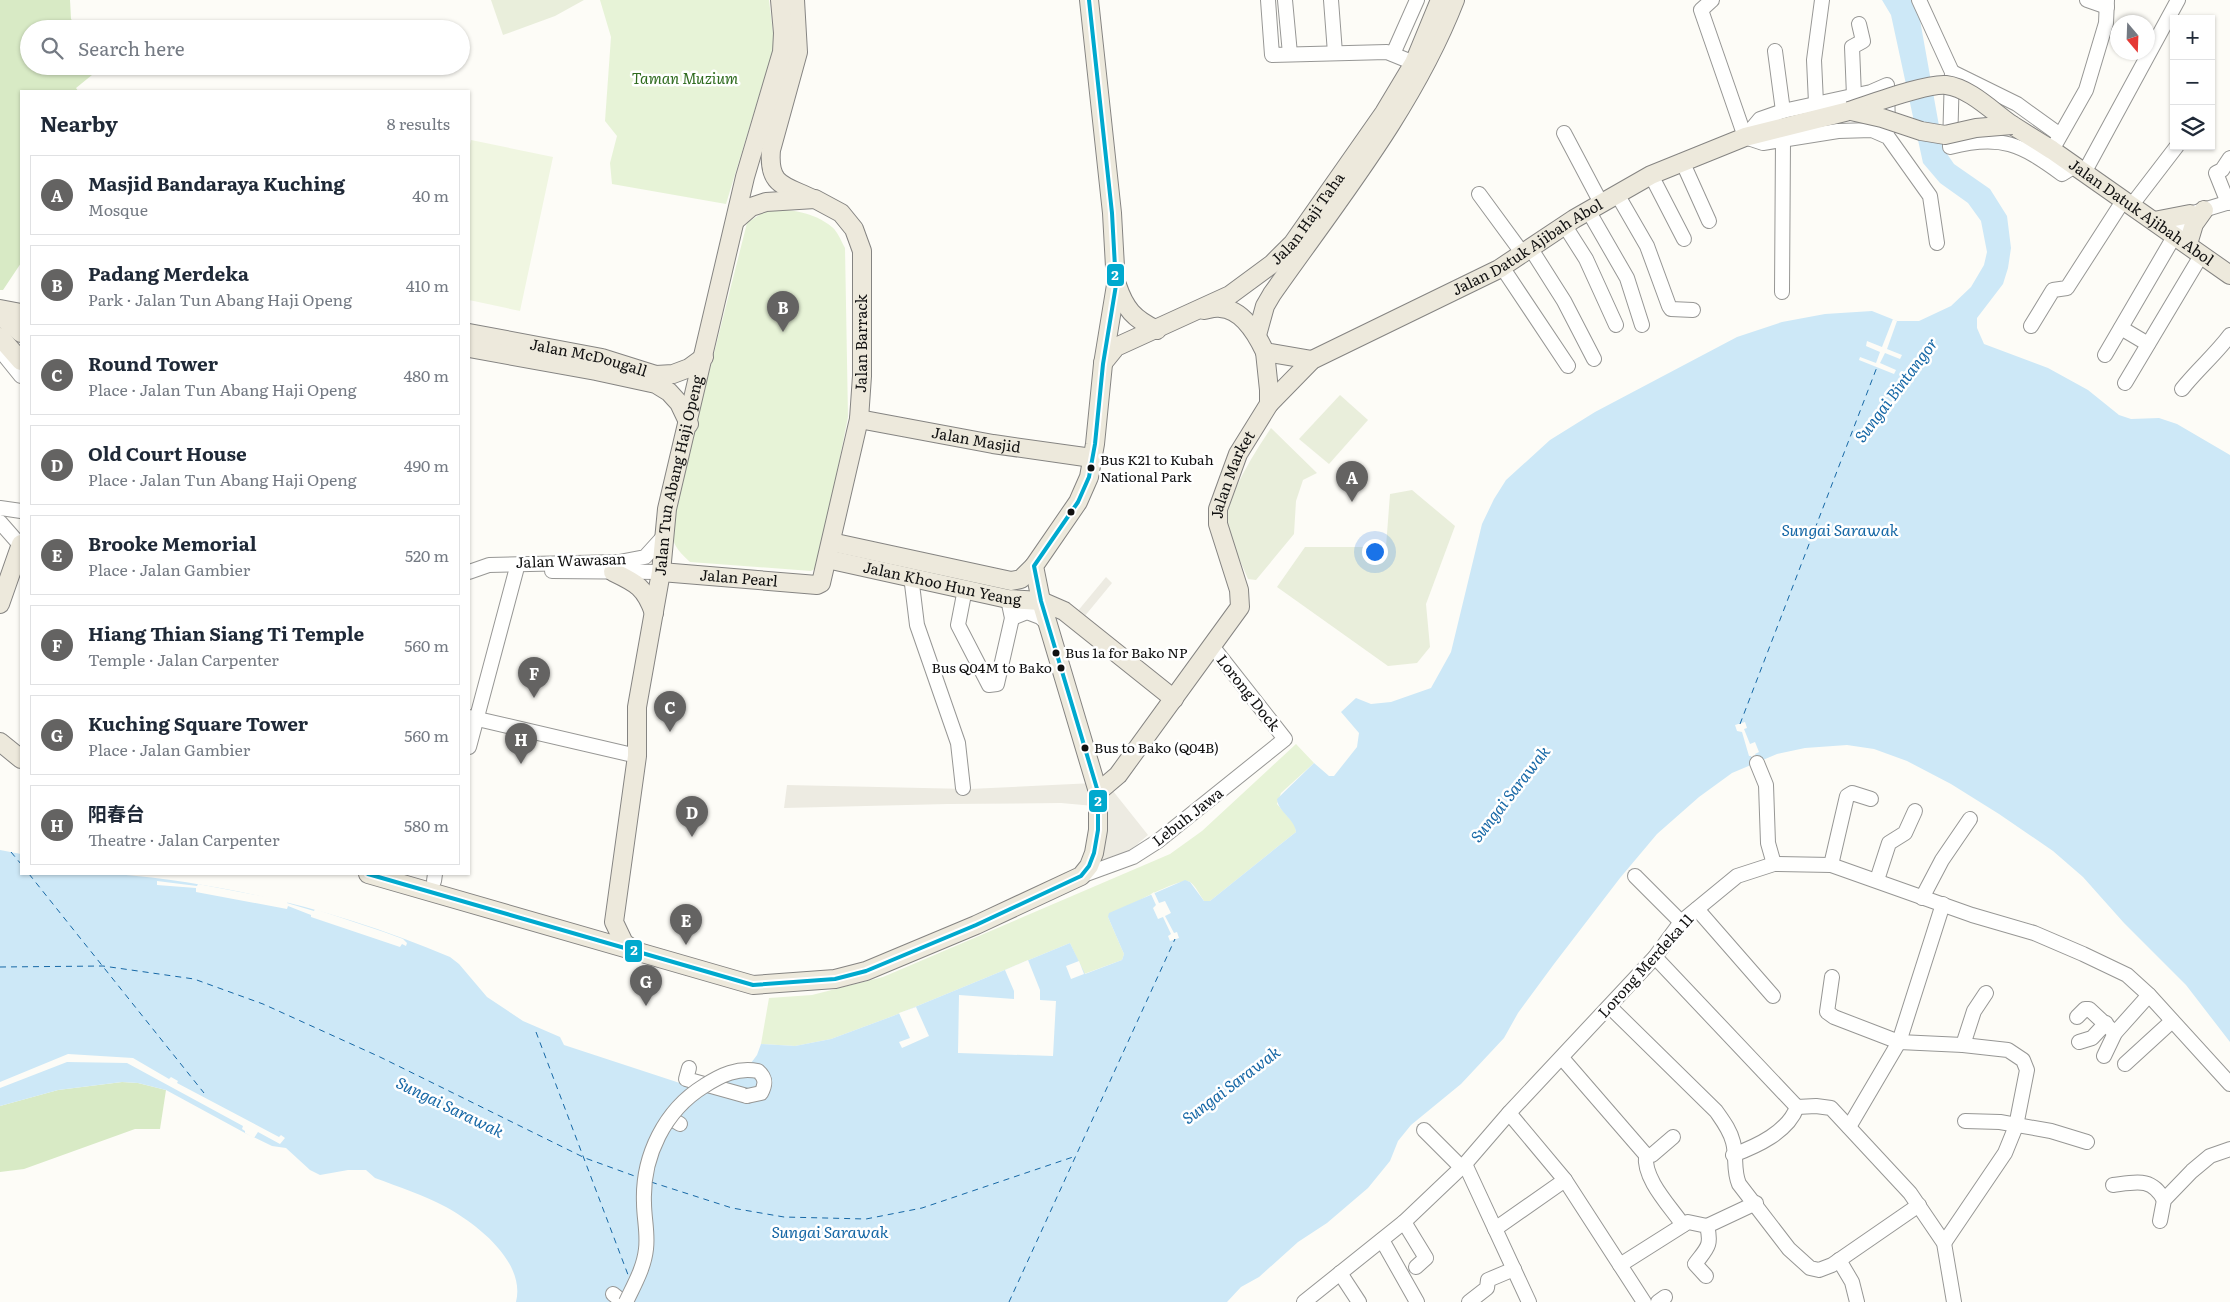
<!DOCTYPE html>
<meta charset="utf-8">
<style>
:root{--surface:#fff;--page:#f2f2f3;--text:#1f2937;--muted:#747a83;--line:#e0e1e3;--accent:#646362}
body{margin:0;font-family:Literata,"Noto Sans SC",serif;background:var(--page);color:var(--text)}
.controls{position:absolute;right:15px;top:15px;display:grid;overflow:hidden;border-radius:0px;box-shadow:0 1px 4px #0004}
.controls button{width:45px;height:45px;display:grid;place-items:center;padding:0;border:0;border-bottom:1px solid var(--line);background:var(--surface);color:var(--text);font:25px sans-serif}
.compass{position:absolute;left:2110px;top:15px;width:45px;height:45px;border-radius:50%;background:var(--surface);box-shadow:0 1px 4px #0004;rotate:161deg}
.you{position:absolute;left:1374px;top:551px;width:18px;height:18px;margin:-12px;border:4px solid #fff;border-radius:50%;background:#1a73e8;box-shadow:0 0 0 8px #1a73e833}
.badge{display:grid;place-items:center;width:32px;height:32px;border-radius:50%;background:var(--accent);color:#fff;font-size:16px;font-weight:700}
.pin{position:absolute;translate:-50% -41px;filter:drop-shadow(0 1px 2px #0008)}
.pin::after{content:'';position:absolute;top:26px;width:18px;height:15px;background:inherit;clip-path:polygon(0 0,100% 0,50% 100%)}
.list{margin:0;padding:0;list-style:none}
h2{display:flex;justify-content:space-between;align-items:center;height:65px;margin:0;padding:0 20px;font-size:21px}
h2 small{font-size:16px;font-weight:400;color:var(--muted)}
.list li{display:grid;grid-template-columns:32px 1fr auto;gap:15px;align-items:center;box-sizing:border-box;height:80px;margin:0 10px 10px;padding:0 10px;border:1px solid var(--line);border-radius:0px}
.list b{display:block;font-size:19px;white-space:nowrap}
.list p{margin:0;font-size:16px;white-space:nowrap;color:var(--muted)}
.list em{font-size:16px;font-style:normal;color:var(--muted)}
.icon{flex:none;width:28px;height:28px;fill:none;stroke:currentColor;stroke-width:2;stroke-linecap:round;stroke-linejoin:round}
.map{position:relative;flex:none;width:2230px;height:1302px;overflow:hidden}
.search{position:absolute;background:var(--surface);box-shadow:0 1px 4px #0004;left:20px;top:20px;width:450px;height:55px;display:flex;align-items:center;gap:12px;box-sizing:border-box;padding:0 18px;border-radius:28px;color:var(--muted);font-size:19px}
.panel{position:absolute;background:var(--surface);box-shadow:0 1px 4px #0004;left:20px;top:90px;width:450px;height:785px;border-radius:0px}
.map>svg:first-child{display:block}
</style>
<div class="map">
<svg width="2230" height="1302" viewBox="0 0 2230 1302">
<rect width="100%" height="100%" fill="#fdfcf7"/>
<!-- green -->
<g fill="#e7f3d7">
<path d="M600 0H769L774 41 772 53 726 204 612 184 610 163 617 136 605 121 611 37Z"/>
<path d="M768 209C790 209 814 212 832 227 838 232 841 241 845 248L848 417 818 567 811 571 690 562C672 546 670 539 673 515L747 223Z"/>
<path d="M1296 744 1314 763 1281 793 1277 804 1295 825 1296 832 1210 901H1204C1200 895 1195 885 1190 882 1180 876 1120 911 1108 917L1124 954 1122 960 1084 974 1070 943 893 1016 831 1039 795 1046 761 1044 769 998 812 995 883 977 1170 854 1202 831Z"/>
</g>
<!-- forest -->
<g fill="#d8eac5">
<path d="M0 0H70L71 19 79 29H29V66H103L76 88 78 91H21V263L3 290H0Z"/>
<path d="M122 1082 138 1083 166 1090 160 1129H135L24 1169 0 1172V1106L58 1090Z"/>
</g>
<!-- cemetery -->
<g fill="#e9eedb">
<path d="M491 0H584L555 16 503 35Z"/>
<path d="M1340 395 1368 420 1329 464 1299 439Z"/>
<path d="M1271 428 1317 473 1303 480 1296 501 1294 534 1256 580 1248 579C1242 564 1230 541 1227 525 1224 499 1257 449 1271 428Z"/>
<path d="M1412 490 1455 526 1426 604 1430 647 1417 663 1388 666 1277 587 1305 547H1386L1390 494Z"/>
</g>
<!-- pitch -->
<path fill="#f0f6e1" d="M471 140 553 157 520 311 469 300V150Z"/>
<!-- plaza -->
<g fill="#edebe2">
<path d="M1106 577 1112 583 1084 617 1072 618Z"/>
<path d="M1094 783V806L1061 803 948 804 784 808 787 785 969 789Z"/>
<path d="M1113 791 1148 835 1127 853 1098 864 1107 825 1108 797Z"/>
</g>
<!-- water -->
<path fill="#cde8f7" d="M1882 0H1913L1920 20 1943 148 1954 164 1990 189 2007 216 2011 248 2008 268 2003 284 1977 318V328L1984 344 2048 368 2088 390 2119 415 2131 419 2159 418 2177 424 2230 455V1042L2186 985 2124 923 2083 877 2053 851 1999 814 1951 784 1907 761 1874 749 1847 745 1805 748 1777 754 1732 773 1699 797 1657 834 1620 878 1554 964 1518 1013 1504 1038 1461 1084 1411 1125 1398 1141 1390 1161 1368 1188 1327 1223 1298 1242 1259 1277 1241 1287 1227 1302H516C526 1262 477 1224 446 1207 424 1195 399 1187 375 1178L366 1170H348L320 1175 310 1170 286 1148 272 1146 245 1133 166 1090 138 1083 122 1082 58 1090 0 1106V850L21 854V874C53 874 85 871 116 874 232 884 344 912 450 957L459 964 487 997 523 1021 560 1037 564 1045 695 1088 748 1067 757 1055 761 1044 795 1046 831 1039 893 1016 1070 943 1085 974 1122 960 1124 954 1108 917 1109 913 1185 880 1190 882 1204 901H1210L1296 832C1295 819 1278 812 1277 799L1314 763 1329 776H1334L1357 747 1359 733 1341 712 1356 698 1371 704 1391 702 1431 688 1451 652 1482 524 1494 499 1506 480 1550 440 1595 412 1737 337 1782 322 1825 314 1872 311 1897 321H1919L1951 306 1971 287 1984 265 1987 252 1981 221 1968 203 1940 183 1923 163 1891 15Z"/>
<!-- pier -->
<g fill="#fdfcf7">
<path d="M1893 319 1897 321 1887 349 1902 355 1900 359 1885 353 1880 363 1896 370 1894 374 1859 360 1860 357 1876 363 1880 352 1866 346 1867 341 1882 347Z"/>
<path d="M1745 722 1747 728 1744 729 1750 744 1755 742 1759 752 1755 754 1758 762 1754 763 1751 756H1749L1742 732 1737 731 1735 725Z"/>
<path d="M157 881 197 886 198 884 288 901 287 903 314 911 315 909 384 932 403 939 407 943 406 946 402 944 400 947 311 917V915L288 906 287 909 196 892V888L157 885Z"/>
<path d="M1154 892 1159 903 1165 901 1171 913 1165 916 1174 933 1177 932 1179 938 1170 941 1168 936 1171 934 1163 917 1158 919 1153 908 1156 905 1151 894Z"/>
<path d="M1028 960 1040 990V1000L1056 1001 1053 1056 958 1053 959 995 1014 999V991L1005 970Z"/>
<path d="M1079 961 1084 974 1071 979 1066 966Z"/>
<path d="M916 1007 929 1036 902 1048 899 1042 910 1038 899 1013Z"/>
<path d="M68 1054 133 1058 169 1079 171 1077 178 1081 177 1083 279 1137 281 1135 285 1138 280 1144 258 1132 254 1138 245 1133V1131L242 1129 243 1126 127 1063 67 1062 0 1088V1082Z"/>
</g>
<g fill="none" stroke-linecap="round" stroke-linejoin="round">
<!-- ferry -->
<g stroke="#1768a6" stroke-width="1" stroke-dasharray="6 5" stroke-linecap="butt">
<path d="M1740 724 1877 367"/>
<path d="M11 852 21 864"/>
<path d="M29 874 204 1093"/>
<path d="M0 967 103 966 194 979 263 1004 380 1057 585 1158 640 1178"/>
<path d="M536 1032 630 1280"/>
<path d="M651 1182 732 1208 784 1217 866 1219 922 1208 1076 1156"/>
<path d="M1009 1302 1175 939"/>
</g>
<defs>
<g id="minor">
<path d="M1268 0 1272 55 1387 52 1414 63"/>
<path d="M1285 0 1290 54"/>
<path d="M1331 0 1335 53"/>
<path d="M1712 0 1701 10 1745 137"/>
<path d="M1919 0 1952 72 1950 147C2001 134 2021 144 2062 174L2075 166"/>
<path d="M2087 0 2107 7"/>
<path d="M1775 51 1783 111"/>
<path d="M1393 54 1417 0"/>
<path d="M1952 72 2017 104 2060 135"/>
<path d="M1854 96 1852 47 1863 41 1859 24"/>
<path d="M1816 103 1814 60 1822 0"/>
<path d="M1564 133 1601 203"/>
<path d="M1745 137 1763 143 1838 131 1872 130 1888 137 1930 196 1937 243"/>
<path d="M1745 137 1760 119 1783 111 1871 92 1887 85 1888 129"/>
<path d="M2052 150 2086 90 2106 23 2107 0"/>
<path d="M1682 161 1709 221"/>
<path d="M2084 173 2178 0"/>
<path d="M1651 175 1684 239"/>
<path d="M1479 194 1523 254"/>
<path d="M1617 194 1647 246 1669 306 1671 309 1693 310"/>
<path d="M2228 203 2216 173 2222 170 2230 158"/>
<path d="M2131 206 2177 146"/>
<path d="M1589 212 1627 278 1642 325"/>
<path d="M1565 226 1586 259 1616 325"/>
<path d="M1531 249 1564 301 1594 359"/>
<path d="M1502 267 1568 366"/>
<path d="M1782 292 1783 140"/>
<path d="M2031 326 2053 290 2067 288 2123 201"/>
<path d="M2121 328 2148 344"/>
<path d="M0 350 21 376"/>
<path d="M2105 355 2175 235 2190 214 2230 202"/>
<path d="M2125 383 2202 254"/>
<path d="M2182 389C2197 370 2216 354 2230 335"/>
<path d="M0 508 21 511"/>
<path d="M0 522 21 546"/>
<path d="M552 571 661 572"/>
<path d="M469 572 489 565 619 562 645 557 664 536"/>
<path d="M911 576 917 625 958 743 963 788"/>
<path d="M965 589 958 625 989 685 997 684 1012 618 1008 599"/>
<path d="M1012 618 1027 612 1040 617 1048 624"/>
<path d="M469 717 637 756"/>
<path d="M469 747 516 571"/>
<path d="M1757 763 1766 785 1768 843 1774 864"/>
<path d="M1831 865 1847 796 1852 793 1871 799"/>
<path d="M1081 876 1133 857 1158 841 1285 739 1212 646"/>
<path d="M1635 876 1681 922"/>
<path d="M1877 880 1889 843 1905 833 1915 811"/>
<path d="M434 881 435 874"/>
<path d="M1922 898 1942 860 1970 819"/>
<path d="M1697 909 1773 996"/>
<path d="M1655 957 1797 1107 1816 1106 1831 1108 1910 1193 1944 1243 1954 1302"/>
<path d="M1832 977 1827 1012 1834 1017 1899 1042 1963 1045 2008 1050 2023 1060 2027 1070 2016 1126 2005 1153 1944 1243"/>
<path d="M1610 1007 1716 1111C1723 1121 1730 1130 1733 1142 1737 1157 1733 1170 1739 1184L1789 1249 1810 1268 1819 1270 1832 1265 1919 1205"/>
<path d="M2077 1017 2085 1009H2089L2115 1033"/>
<path d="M2079 1042 2092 1038 2106 1023"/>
<path d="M1963 1045 1974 1011 1986 993"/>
<path d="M2104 1056 2115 1033 2149 995"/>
<path d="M1562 1058 1646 1155H1652L1673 1137"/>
<path d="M2125 1064 2172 1021"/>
<path d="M689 1068 686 1079 747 1096"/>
<path d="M1509 1113 1565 1180 1644 1302"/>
<path d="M670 1118 680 1124"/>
<path d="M1965 1121 2000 1122 2051 1131 2087 1142"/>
<path d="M1849 1127 1899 1042 1943 904"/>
<path d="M1424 1130 1461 1167"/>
<path d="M1646 1155C1643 1179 1670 1206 1683 1225"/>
<path d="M1733 1155C1757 1146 1788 1132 1797 1107"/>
<path d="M1465 1164 1529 1302"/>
<path d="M2113 1185C2136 1182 2152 1177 2164 1200"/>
<path d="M2160 1221 2164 1200 2192 1171 2210 1156 2230 1149"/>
<path d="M1404 1222 1426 1258 1416 1267"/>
<path d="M1707 1226 1756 1203"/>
<path d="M1495 1229 1565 1180"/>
<path d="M1382 1240 1417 1302"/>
<path d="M1839 1260 1852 1282 1857 1302"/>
<path d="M1620 1265 1688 1222 1707 1226C1712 1246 1707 1248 1695 1264L1706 1276"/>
<path d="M1340 1273 1359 1302"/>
<path d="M613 1294 623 1302"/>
<path d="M1304 1302 1404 1222 1465 1164 1509 1113 1655 957 1681 922 1737 876 1774 864 1831 865 1972 915 2034 933 2083 954 2127 975 2149 995 2230 1084"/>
<path d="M1469 1302 1487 1288 1488 1280 1514 1269"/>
<path d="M1658 1302 1665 1297"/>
</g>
<g id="major">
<path d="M795 0 798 52 771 150C768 185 783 185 811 198"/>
<path id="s1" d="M2012 125 2052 150 2230 275"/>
<path d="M2154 221 2190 214"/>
<path d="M2188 244 2194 224 2204 210"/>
<path d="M1117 285C1125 309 1134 319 1157 330"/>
<path d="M0 309 21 313"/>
<path d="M1204 310C1209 309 1215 307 1220 308 1243 309 1257 335 1265 352L1312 360"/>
<path d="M0 316 21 333"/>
<path id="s2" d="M469 333 602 358 656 375 673 374 689 368 704 357"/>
<path d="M1257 335 1265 306 1272 294C1338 200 1413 108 1455 0"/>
<path d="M0 337 21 361"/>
<path d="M469 348 596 371 656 384 669 392 679 403 689 424"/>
<path id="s3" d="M1103 363 1116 347 1230 295 1272 264 1293 243 1384 113 1414 63 1440 0"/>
<path id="s4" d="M1269 404 1312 360 1499 269 1574 219 1651 175 1745 137 1849 111"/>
<path id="s5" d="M859 419 993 444 1092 458"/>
<path d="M831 542 1011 581 1021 579 1034 566"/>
<path id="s6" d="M827 559 1008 599 1041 601 1064 611 1174 699"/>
<path d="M613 572C636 583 645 587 654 613"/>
<path id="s7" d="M661 572 817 585 821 583 859 419 862 376V251L854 229 841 213 815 199 766 202 751 207 736 220"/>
<path d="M0 604 21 544"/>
<path d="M0 742 21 759"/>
<path id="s8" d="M1098 792 1118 775 1240 607 1239 590 1218 524V509L1238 454 1269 404V390L1265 352"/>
<path d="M368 874 753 985 835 979 866 971 976 925 1081 876 1089 866 1094 853 1098 830V792L1041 601 1034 566 1078 502 1089 477 1095 444 1103 364 1116 285 1112 213 1089 0"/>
<path id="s9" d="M633 949 624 943 614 922 637 756V707L661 572 667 509 745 177 782 52 783 33 780 0"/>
</g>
</defs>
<!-- minor casing -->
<use href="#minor" stroke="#979795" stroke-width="16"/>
<!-- major casing -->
<use href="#major" stroke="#858482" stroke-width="20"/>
<!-- minor -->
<use href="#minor" stroke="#fffffe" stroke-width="14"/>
<!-- major -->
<use href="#major" stroke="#ede9dc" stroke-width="18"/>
<defs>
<path id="minor-bridge" d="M626 1302C634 1285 644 1268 646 1249 648 1233 644 1218 644 1203 642 1156 665 1110 704 1086 721 1075 738 1067 758 1071 766 1078 766 1084 761 1093L747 1096"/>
<g id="major-bridge">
<path d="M1849 111C1871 104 1927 83 1946 85 1970 88 1993 112 2012 125"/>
<path d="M1851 111 1882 118 1921 131 1945 135 1976 128 2012 125"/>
</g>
</defs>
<!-- minor-bridge casing -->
<use href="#minor-bridge" stroke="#979795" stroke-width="16" stroke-linecap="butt"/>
<!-- major-bridge casing -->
<use href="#major-bridge" stroke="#858482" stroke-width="20" stroke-linecap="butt"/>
<!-- minor-bridge -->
<use href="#minor-bridge" stroke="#fffffe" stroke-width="14"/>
<!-- major-bridge -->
<use href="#major-bridge" stroke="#ede9dc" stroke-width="18"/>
<defs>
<path id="bus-1" d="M368 874 753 985 835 979 866 971 976 925 1081 876 1089 866 1094 853 1098 830V792L1041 601 1034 566 1078 502 1089 477 1095 444 1103 364 1116 285 1112 213 1089 0"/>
</defs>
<!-- bus-1 casing -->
<use href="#bus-1" stroke="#fff" stroke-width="8"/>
<!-- bus-1 -->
<use href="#bus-1" stroke="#00a9ce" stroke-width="4"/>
</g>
<!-- markers -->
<g fill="#111" stroke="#fff" stroke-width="2">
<circle cx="1091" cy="468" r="4.5"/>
<circle cx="1071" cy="512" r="4.5"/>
<circle cx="1056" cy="653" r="4.5"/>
<circle cx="1061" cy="668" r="4.5"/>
<circle cx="1085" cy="748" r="4.5"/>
</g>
<g text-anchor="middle" stroke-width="5" stroke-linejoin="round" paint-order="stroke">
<!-- bus labels -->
<g font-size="14" fill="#111" stroke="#fff" text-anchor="start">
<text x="1100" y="465">Bus K21 to Kubah<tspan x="1100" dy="17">National Park</tspan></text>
<text x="1065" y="658">Bus 1a for Bako NP</text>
<text x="1052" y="673" text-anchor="end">Bus Q04M to Bako</text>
<text x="1094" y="753">Bus to Bako (Q04B)</text>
</g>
<!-- park labels -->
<g font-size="15" font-style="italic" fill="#2f6b1f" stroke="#fff">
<text x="685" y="84">Taman Muzium</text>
</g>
<!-- street labels -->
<g font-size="15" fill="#111" stroke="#fff">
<text dy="5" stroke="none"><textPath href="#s1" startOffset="156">Jalan Datuk Ajibah Abol</textPath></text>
<text dy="5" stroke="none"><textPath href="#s3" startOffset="256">Jalan Haji Taha</textPath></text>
<text dy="5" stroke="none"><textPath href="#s4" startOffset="305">Jalan Datuk Ajibah Abol</textPath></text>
<text dy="5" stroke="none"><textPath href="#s7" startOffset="405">Jalan Barrack</textPath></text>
<text dy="5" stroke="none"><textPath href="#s2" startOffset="122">Jalan McDougall</textPath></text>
<text dy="5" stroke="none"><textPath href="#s5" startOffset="119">Jalan Masjid</textPath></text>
<text dy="5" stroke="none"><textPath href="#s9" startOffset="486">Jalan Tun Abang Haji Openg</textPath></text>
<text dy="5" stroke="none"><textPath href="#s8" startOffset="372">Jalan Market</textPath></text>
<text transform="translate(571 561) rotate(-2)" y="5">Jalan Wawasan</text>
<text dy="5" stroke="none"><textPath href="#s7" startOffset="78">Jalan Pearl</textPath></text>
<text dy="5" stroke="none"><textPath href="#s6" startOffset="118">Jalan Khoo Hun Yeang</textPath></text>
<text transform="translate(1248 693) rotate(52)" y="5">Lorong Dock</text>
<text transform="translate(1188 817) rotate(-38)" y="5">Lebuh Jawa</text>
<text transform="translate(1646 966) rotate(-48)" y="5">Lorong Merdeka 11</text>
</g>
<!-- water labels -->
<g font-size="16" font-style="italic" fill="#1768a6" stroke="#fff">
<text transform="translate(1896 390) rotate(-53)" y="6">Sungai Bintangor</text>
<text x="1840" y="536">Sungai Sarawak</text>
<text transform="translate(1510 794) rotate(-52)" y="6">Sungai Sarawak</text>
<text transform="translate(1231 1085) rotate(-37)" y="6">Sungai Sarawak</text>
<text transform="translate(450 1107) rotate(26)" y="6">Sungai Sarawak</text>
<text x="830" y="1238">Sungai Sarawak</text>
</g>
</g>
<g stroke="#fff" stroke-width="2">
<rect x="1106" y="263" width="19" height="24" rx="5" fill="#00a9ce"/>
<rect x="1088" y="789" width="20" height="24" rx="5" fill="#00a9ce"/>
<rect x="624" y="939" width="19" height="24" rx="5" fill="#00a9ce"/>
</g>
<g font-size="14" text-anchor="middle" font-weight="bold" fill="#fff">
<text x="1115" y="280">2</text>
<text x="1098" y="806">2</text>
<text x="634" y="955">2</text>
</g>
</svg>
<div class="controls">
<button>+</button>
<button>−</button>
<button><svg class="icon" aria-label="layers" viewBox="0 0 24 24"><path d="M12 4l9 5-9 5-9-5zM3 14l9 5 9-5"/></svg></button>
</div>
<svg class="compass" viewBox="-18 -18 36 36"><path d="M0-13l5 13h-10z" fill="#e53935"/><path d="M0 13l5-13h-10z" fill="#747a83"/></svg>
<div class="you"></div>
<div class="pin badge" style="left:1352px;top:502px">A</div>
<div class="pin badge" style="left:783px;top:332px">B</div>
<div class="pin badge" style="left:670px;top:732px">C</div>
<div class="pin badge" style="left:692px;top:837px">D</div>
<div class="pin badge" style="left:686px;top:945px">E</div>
<div class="pin badge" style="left:534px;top:698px">F</div>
<div class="pin badge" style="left:646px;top:1006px">G</div>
<div class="pin badge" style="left:521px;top:764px">H</div>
<div class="search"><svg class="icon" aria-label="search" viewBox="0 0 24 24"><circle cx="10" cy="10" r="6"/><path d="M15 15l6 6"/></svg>Search here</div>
<section class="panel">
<h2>Nearby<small>8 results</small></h2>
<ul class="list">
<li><span class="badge">A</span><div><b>Masjid Bandaraya Kuching</b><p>Mosque</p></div><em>40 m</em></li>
<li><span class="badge">B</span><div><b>Padang Merdeka</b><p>Park · Jalan Tun Abang Haji Openg</p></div><em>410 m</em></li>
<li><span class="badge">C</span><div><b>Round Tower</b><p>Place · Jalan Tun Abang Haji Openg</p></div><em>480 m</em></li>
<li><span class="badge">D</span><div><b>Old Court House</b><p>Place · Jalan Tun Abang Haji Openg</p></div><em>490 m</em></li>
<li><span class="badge">E</span><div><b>Brooke Memorial</b><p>Place · Jalan Gambier</p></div><em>520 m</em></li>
<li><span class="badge">F</span><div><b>Hiang Thian Siang Ti Temple</b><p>Temple · Jalan Carpenter</p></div><em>560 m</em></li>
<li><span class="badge">G</span><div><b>Kuching Square Tower</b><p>Place · Jalan Gambier</p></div><em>560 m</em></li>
<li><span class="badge">H</span><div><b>阳春台</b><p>Theatre · Jalan Carpenter</p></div><em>580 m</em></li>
</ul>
</section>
</div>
